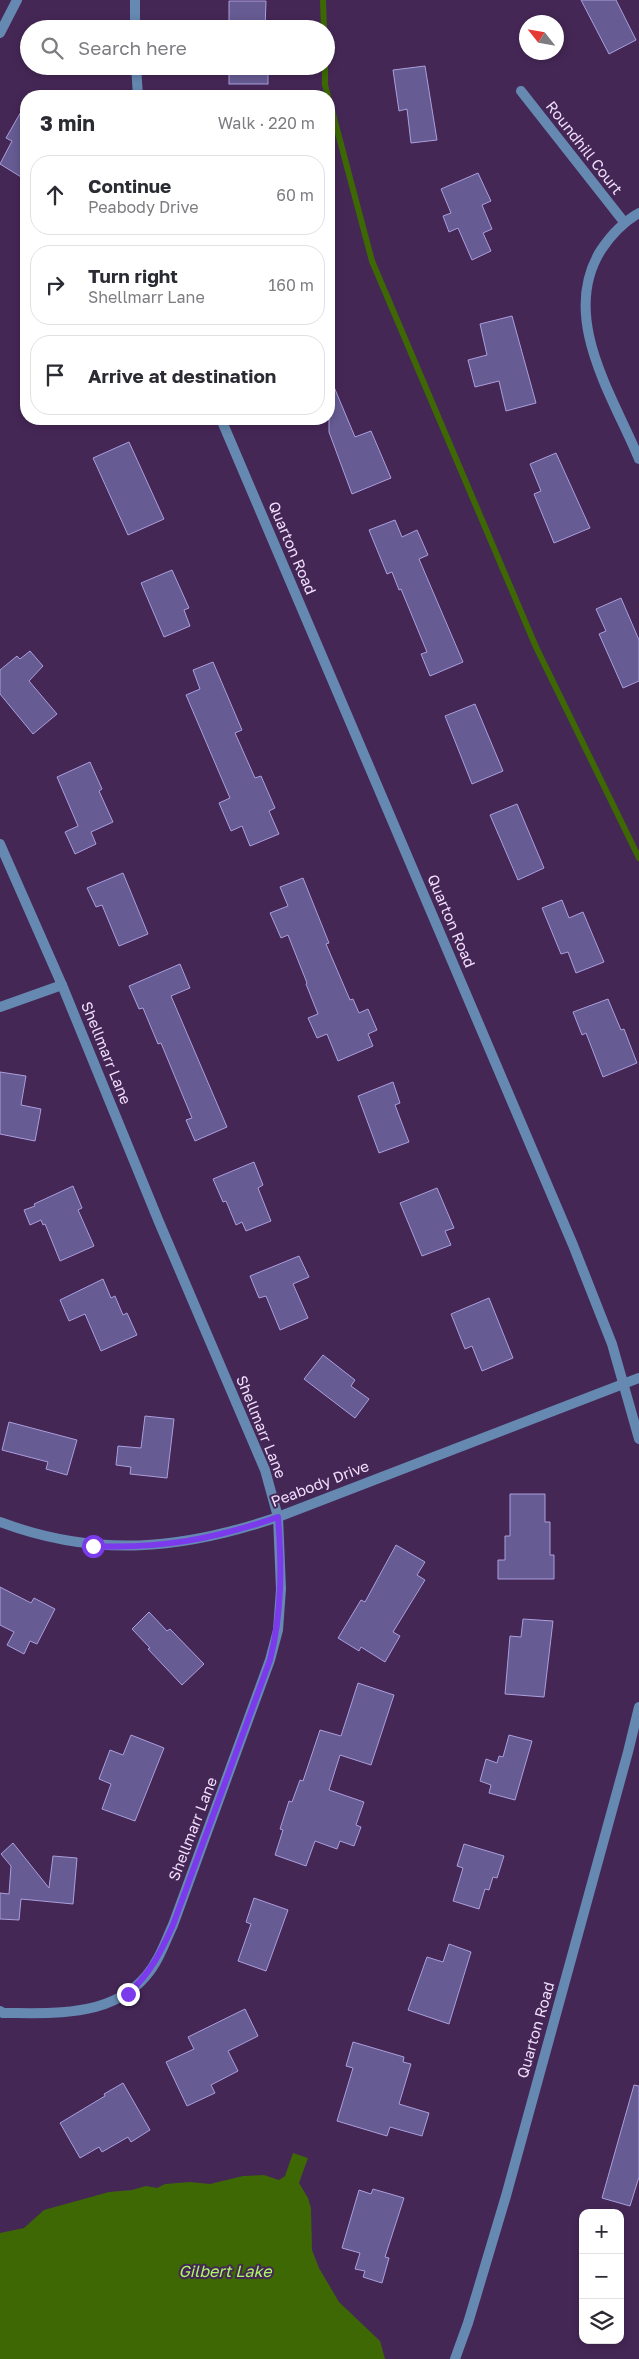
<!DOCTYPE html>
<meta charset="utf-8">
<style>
:root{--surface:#fff;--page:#f7f7f7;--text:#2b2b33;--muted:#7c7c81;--line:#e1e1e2}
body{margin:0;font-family:"Golos Text",sans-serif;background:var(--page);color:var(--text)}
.controls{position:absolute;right:15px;bottom:15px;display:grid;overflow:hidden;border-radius:10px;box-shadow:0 2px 8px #0003}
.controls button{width:45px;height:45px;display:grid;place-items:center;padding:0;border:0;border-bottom:1px solid var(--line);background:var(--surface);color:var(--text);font:25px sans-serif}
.compass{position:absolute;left:519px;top:15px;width:45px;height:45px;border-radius:50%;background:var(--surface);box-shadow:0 2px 8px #0003;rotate:301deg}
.stop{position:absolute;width:15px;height:15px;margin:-11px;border:4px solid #7c3aed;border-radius:50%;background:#fff}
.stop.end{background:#7c3aed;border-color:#fff;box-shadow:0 1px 5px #0008}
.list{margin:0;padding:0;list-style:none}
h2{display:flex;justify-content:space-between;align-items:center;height:65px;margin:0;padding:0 20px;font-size:21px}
h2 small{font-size:16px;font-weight:400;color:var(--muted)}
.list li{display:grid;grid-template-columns:32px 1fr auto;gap:15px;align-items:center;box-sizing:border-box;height:80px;margin:0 10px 10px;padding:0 10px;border:1px solid var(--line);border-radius:20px}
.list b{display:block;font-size:19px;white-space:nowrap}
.list p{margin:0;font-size:16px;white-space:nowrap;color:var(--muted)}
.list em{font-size:16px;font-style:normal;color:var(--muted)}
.icon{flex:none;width:28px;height:28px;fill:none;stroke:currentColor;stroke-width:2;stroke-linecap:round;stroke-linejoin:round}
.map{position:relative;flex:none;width:639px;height:2359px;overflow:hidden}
.search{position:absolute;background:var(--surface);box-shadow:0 2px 8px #0003;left:20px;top:20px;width:315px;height:55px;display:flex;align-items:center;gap:12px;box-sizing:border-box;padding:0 18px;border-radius:28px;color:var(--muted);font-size:19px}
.panel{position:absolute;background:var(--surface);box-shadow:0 2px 8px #0003;left:20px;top:90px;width:315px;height:335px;border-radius:20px}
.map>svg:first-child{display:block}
</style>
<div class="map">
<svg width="639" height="2359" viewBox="0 0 639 2359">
<rect width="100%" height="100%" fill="#452756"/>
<!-- water -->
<path fill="#3d6804" d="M293 2153 308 2158 299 2183 308 2198 311 2208 312 2250 319 2268 339 2302 380 2341 385 2359H0V2233L24 2228 44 2210 109 2192 132 2190 146 2186 157 2188 165 2184 190 2182 210 2184 243 2176 264 2175 279 2180 285 2176Z"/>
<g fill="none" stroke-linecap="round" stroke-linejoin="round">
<!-- stream -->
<g stroke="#3d6804" stroke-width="6">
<path d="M323 0 324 29"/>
<path d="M325 66V85L328 96"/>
<path d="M329 99 372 261 536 647 639 858"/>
</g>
</g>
<!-- building -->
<g fill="#665b93" stroke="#aa9fdc">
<path d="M581 0H616L636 40 609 54Z"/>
<path d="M229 1H266L265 29H229Z"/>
<rect x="229" y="66" width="39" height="18"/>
<path d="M425 66 437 140 411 143 407 109 399 111 393 70Z"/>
<path d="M26 103V180L0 164 12 141 6 138Z"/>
<path d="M478 173 491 201 482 205 492 229 483 233 491 251 472 260 458 228 449 232 443 216 451 213 441 189Z"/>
<path d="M512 316 536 403 506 411 499 381 475 387 468 360 487 355 480 324Z"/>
<path d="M329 375 355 437 371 431 391 478 352 494 329 432Z"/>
<path d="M129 442 164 519 128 535 93 458Z"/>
<path d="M556 453 590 528 554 543 534 494 541 491 530 464Z"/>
<path d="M395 520 402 537 417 530 428 555 419 559 463 662 430 676 421 654 427 652 401 589 399 590 392 572 387 574 369 530Z"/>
<path d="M172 570 189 608 184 610 190 626 164 637 141 583Z"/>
<path d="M621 598 639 640V681L623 688 599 634 606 631 596 609Z"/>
<path d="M30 651 43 666 29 681 57 714 33 734 0 694V670L17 656 20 659Z"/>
<path d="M213 662 242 730 235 733 255 778 261 776 275 808 269 811 279 834 250 846 242 826 231 831 219 803 230 798 186 695 200 689 193 670Z"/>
<path d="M475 704 503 771 472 784 445 716Z"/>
<path d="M90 762 102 789 99 791 113 822 91 832 96 844 75 854 65 832 78 826 57 777Z"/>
<path d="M517 804 544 868 518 880 490 815Z"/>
<path d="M123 873 148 934 119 946 102 905 96 907 87 888Z"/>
<path d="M303 878 329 943 326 944 350 1000 353 999 359 1013 368 1009 377 1030 368 1034 373 1046 338 1061 327 1034 317 1038 308 1018 318 1014 306 984 307 983 288 935 281 938 270 913 288 906 280 887Z"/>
<path d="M562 900 569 918 583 912 604 962 576 973 568 952 561 954 542 908Z"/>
<path d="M180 964 190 988 171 996 227 1127 195 1141 186 1120 192 1118 161 1043 158 1044 143 1008 139 1009 129 986Z"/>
<path d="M608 999 621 1030 624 1029 637 1063 603 1077 586 1033 582 1035 573 1012Z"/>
<path d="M0 1072 26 1076 21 1105 41 1109 35 1141 0 1134Z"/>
<path d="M393 1082 400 1103 395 1105 409 1142 379 1153 358 1096Z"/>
<path d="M254 1162 263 1185 258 1188 271 1221 246 1231 242 1222 236 1225 226 1201 223 1202 213 1179Z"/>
<path d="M73 1186 82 1208 78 1210 94 1246 60 1261 45 1224 43 1225 41 1220 30 1225 24 1210 35 1206 34 1204Z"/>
<path d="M437 1188 454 1228 445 1231 451 1245 422 1256 400 1203Z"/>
<path d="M299 1256 309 1277 293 1284 308 1318 280 1330 266 1296 259 1298 250 1276Z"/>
<path d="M103 1279 111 1298 115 1296 123 1315 127 1313 137 1335 101 1351 85 1314 69 1321 60 1300Z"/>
<path d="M489 1298 513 1358 482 1371 472 1346 465 1349 451 1314Z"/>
<path d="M323 1355 355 1380 351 1386 369 1399 355 1418 304 1379Z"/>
<path d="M145 1416 174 1419 167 1478 130 1474 131 1467 116 1465 118 1446 141 1448Z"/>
<path d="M9 1422 77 1440 67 1475 46 1469 48 1462 2 1450Z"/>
<path d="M510 1494H545V1522H550V1555H554V1579H498V1560H505V1536H510Z"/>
<path d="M396 1545 425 1562 417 1575 425 1580 393 1632 400 1636 385 1662 361 1647 359 1651 338 1638 361 1600 365 1602Z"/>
<path d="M0 1587 31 1603 34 1598 55 1609 37 1644 30 1641 24 1654 7 1645 14 1632 0 1625Z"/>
<path d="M149 1612 167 1631 170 1629 204 1664 182 1685 148 1649 150 1648 132 1629Z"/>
<path d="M523 1619 553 1621 544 1697 505 1694 510 1636 521 1637Z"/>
<path d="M358 1683 394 1695 371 1765 340 1755 329 1790 364 1802 356 1825 361 1827 354 1846 340 1841 337 1849 315 1841 306 1866 275 1855 283 1830 280 1829 289 1801 292 1802 300 1780 303 1781 320 1730 341 1736Z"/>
<path d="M131 1735 164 1748 135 1821 102 1809 111 1784 99 1779 110 1750 123 1755Z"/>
<path d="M509 1735 532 1741 515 1800 489 1793 491 1785 480 1781 486 1759 497 1763 499 1756 503 1757Z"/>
<path d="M13 1843 49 1888 53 1856 77 1858 73 1904 21 1899 19 1920 0 1919V1893L9 1894 11 1866 1 1854Z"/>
<path d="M464 1844 504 1856 497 1878 493 1877 489 1890 485 1889 479 1909 453 1901 463 1868 457 1866Z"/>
<path d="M254 1898 288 1910 266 1971 238 1961 251 1924 246 1922Z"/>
<path d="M449 1944 471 1952 449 2024 408 2010 427 1957 443 1962Z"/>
<path d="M245 2009 258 2036 228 2051 238 2071 211 2085 215 2093 187 2106 166 2062 194 2049 188 2037Z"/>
<path d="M353 2042 404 2057 403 2062 411 2064 399 2104 429 2113 422 2136 390 2127 387 2136 337 2121 353 2068 346 2066Z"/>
<path d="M123 2083 150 2130 131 2142 128 2137 102 2152 99 2147 80 2158 60 2123 105 2096 104 2094Z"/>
<path d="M634 2085 639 2086V2177L630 2206 602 2198Z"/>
<path d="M373 2189 404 2198 385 2257 389 2258 382 2283 363 2277 365 2271 355 2269 360 2253 342 2248 359 2190 371 2194Z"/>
</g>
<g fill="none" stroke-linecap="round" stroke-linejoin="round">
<!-- minor -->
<g stroke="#6689b1" stroke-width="10">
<path d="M0 33 17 0"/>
<path d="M521 91 624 222"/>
<path d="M639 213C623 222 611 235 601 250 559 317 613 396 639 459"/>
<path d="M0 844 62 985 159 1222 265 1470 278 1517 281 1589 278 1630 270 1660 173 1925C165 1942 159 1961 146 1976 111 2018 52 2013 3 2013L0 2011"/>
<path d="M0 1007 62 985"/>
<path d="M0 1522C96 1558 182 1550 278 1517L639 1378"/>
</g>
<!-- tertiary -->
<g stroke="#6689b1" stroke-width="10">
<path d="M135 0V29"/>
<path d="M136 66 138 96"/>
<path d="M221 419 573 1245 612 1344 639 1439"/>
<path d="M455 2359 468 2323 506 2196 628 1752 639 1707"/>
</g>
</g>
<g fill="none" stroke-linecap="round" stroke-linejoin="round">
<!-- route -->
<path stroke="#7c3aed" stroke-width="6" d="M93 1546C161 1549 214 1539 278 1517 282 1566 282 1613 270 1660L173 1925C160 1954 151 1972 128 1994"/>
</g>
<g text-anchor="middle" stroke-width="4" stroke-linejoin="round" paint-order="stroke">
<!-- street labels -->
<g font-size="15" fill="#f0defc" stroke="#452756">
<text transform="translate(584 148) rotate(52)" y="5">Roundhill Court</text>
<text transform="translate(292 548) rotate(67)" y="5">Quarton Road</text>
<text transform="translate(451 921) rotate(67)" y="5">Quarton Road</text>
<text transform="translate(106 1053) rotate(68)" y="5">Shellmarr Lane</text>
<text transform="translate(261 1427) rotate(68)" y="5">Shellmarr Lane</text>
<text transform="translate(320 1484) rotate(-21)" y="5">Peabody Drive</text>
<text transform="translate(193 1829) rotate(-69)" y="5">Shellmarr Lane</text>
<text transform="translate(536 2030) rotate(-74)" y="5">Quarton Road</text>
</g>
<!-- water labels -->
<g font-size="16" font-style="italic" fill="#acf767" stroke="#452756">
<text x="225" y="2277">Gilbert Lake</text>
</g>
</g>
</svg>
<div class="controls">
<button>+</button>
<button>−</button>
<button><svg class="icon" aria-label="layers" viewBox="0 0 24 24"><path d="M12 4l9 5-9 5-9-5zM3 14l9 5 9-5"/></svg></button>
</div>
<svg class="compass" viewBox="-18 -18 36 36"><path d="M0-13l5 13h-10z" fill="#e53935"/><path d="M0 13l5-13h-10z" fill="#7c7c81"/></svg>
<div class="stop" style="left:93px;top:1546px"></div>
<div class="stop end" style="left:128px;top:1994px"></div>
<div class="search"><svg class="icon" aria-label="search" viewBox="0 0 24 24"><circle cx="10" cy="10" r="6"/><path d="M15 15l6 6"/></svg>Search here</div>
<section class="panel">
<h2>3 min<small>Walk · 220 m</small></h2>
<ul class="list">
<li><svg class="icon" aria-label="ahead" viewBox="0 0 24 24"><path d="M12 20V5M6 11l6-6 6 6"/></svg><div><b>Continue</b><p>Peabody Drive</p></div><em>60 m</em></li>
<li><svg class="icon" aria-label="right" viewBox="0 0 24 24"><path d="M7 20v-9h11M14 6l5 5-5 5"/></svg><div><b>Turn right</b><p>Shellmarr Lane</p></div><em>160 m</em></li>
<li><svg class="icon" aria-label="arrive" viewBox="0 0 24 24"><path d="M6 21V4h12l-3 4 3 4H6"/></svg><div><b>Arrive at destination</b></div></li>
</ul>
</section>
</div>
